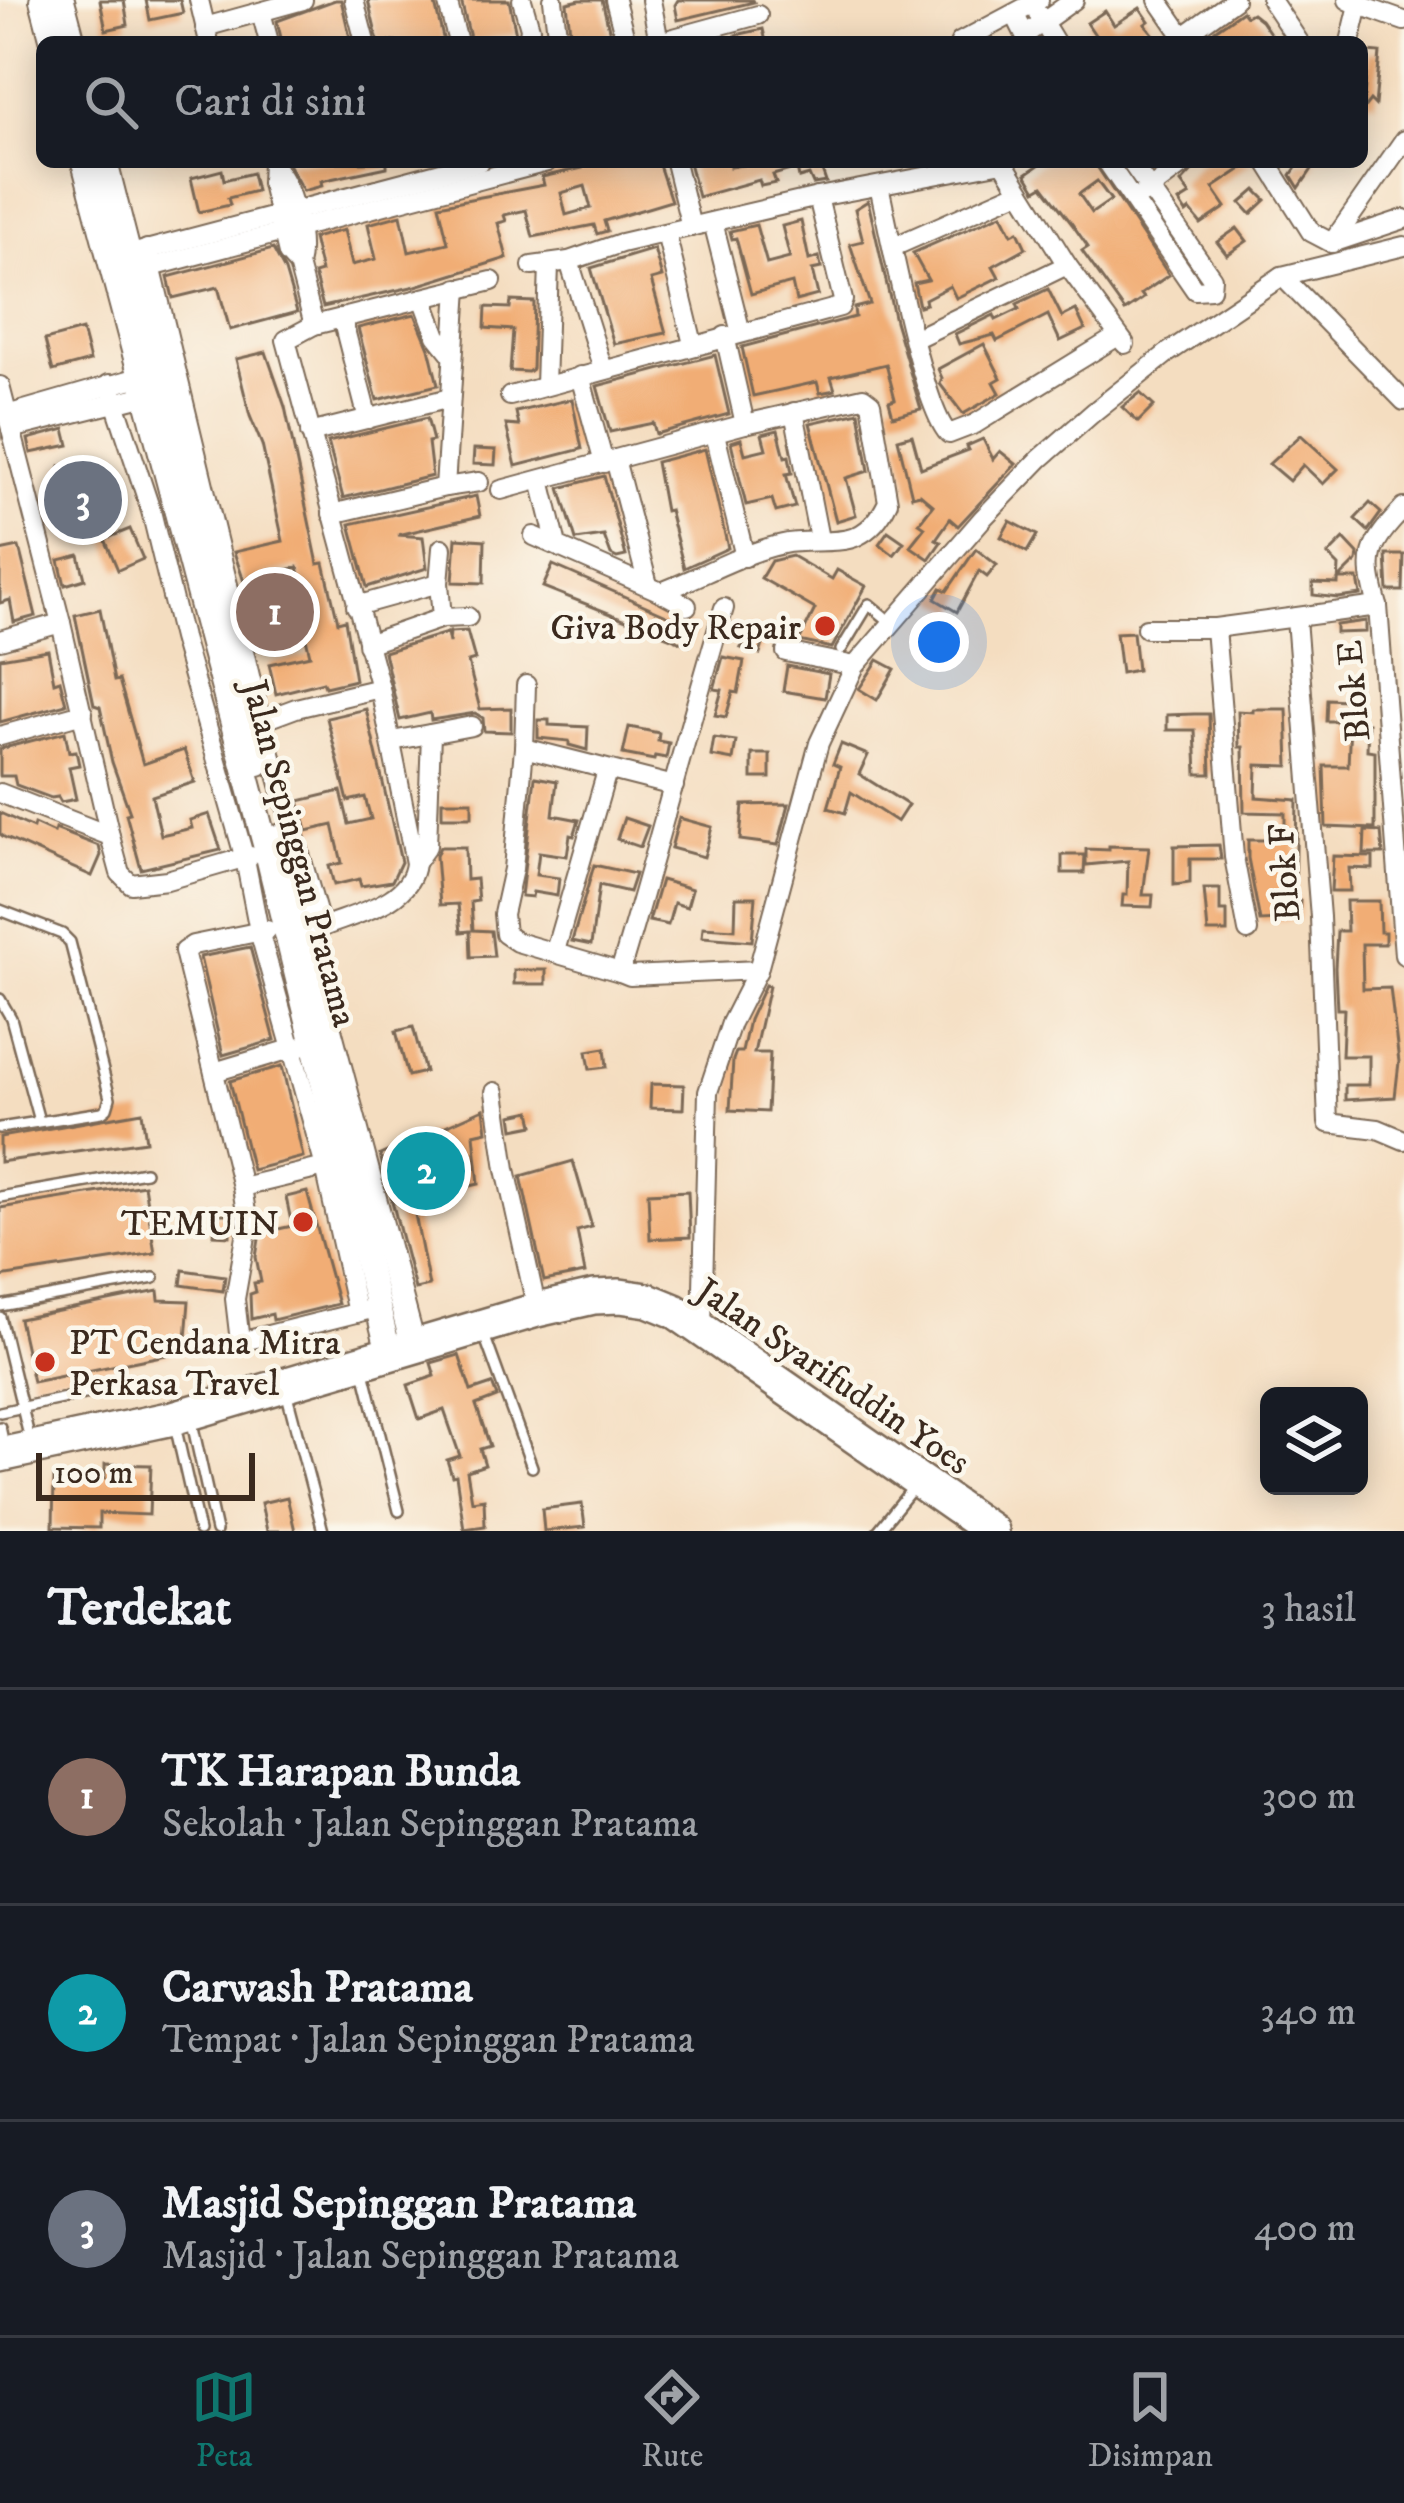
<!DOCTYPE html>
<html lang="id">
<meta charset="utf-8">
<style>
:root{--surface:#171b24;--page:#20242c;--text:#f1f3f6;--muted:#9ea1a6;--line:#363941;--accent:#0f766e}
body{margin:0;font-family:"IM FELL DW Pica",serif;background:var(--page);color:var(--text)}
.controls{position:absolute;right:36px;bottom:36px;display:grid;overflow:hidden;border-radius:18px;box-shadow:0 6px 30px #0003}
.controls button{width:108px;height:108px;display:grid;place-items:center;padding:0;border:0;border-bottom:3px solid var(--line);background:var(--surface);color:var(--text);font:60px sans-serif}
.scale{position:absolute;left:36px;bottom:30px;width:219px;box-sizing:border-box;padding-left:12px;border:6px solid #3b2a1e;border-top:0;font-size:33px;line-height:42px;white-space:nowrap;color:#3b2a1e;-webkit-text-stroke:9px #fbf7ec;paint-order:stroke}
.you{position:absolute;left:939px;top:642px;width:42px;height:42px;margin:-30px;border:9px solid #fff;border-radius:50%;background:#1a73e8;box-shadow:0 0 0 18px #1a73e833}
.badge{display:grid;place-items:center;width:78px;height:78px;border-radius:50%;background:var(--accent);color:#fff;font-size:39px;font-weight:700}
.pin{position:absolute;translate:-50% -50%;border:6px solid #fff;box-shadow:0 3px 12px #0006}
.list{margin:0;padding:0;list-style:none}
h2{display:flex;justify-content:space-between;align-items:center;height:156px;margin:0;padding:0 48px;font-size:51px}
h2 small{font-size:39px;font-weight:400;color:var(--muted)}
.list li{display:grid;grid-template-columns:78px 1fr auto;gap:36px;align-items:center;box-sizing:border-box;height:216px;padding:0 48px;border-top:3px solid var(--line)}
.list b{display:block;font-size:45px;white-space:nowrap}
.list p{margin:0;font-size:39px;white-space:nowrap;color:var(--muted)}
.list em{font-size:39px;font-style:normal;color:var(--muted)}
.icon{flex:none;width:66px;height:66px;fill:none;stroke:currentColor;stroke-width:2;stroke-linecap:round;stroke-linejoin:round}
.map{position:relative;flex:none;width:1404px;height:1531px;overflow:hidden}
.search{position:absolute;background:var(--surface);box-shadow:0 6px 30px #0003;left:36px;right:36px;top:36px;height:132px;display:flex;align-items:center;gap:30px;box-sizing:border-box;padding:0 42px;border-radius:18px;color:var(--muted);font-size:45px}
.sheet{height:804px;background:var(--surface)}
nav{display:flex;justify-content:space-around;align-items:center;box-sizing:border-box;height:168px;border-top:3px solid var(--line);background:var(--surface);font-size:33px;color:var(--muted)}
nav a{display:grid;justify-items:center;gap:6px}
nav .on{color:var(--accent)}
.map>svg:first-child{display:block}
</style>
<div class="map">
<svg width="1404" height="1531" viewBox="0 0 1404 1531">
<rect width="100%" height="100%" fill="#fbf7ec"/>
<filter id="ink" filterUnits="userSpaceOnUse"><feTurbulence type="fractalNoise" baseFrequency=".00833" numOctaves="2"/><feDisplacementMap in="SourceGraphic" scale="24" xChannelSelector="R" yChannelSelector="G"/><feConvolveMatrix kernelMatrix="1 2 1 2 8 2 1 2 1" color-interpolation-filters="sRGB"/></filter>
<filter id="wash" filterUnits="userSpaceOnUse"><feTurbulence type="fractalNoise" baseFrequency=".004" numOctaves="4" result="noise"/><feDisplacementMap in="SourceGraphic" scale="48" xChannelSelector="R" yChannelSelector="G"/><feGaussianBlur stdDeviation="2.7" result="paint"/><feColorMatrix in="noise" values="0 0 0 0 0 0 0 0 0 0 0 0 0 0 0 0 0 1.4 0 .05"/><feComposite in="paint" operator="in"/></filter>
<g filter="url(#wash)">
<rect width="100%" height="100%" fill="#f4ddc0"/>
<g id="blocks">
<!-- building -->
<g fill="#f1ad75" fill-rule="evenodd">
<path d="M100 0H124L128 25 106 30Z"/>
<path d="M146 0H180L183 13 150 20Z"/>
<path d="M335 0H341L351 42H282L277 21Z"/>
<path d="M368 0H434L444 42H378Z"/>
<path d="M461 0H509L516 34 471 42Z"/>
<path d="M580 0H602L612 42H571L567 3Z"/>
<path d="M678 0H753L754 2 678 20 675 5Z"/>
<path d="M1140 8 1149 21 1145 24 1160 42H1100L1087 23 1105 11 1114 25Z"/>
<path d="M1242 11 1246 16 1252 13 1261 20 1276 42H1223L1215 30Z"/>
<path d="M763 29 766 42H737L736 35Z"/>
<path d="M1368 52 1380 53 1375 105 1370 100 1363 109Z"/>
<path d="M287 162H387V167L321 181 322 186 303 191Z"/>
<path d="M589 162H658L671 201 604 221 607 231 597 234 594 225 533 237 526 210 504 215 506 221 498 223 507 258 416 286 323 307 314 274 321 272 313 238 344 230 352 265 376 259 368 224 401 215 409 252 448 243 439 205 544 185 542 177 582 168 581 164ZM585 186 591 208 566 215 561 193Z"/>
<path d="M689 162H730V167L760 162H819L826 182 813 184 809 175 799 178 797 168 773 175 776 183 761 186 759 180 698 197Z"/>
<path d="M1043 162H1094L1169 275 1141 294 1144 298 1125 311 1082 251 1088 247 1072 224 1043 186 1036 190 1026 174ZM1097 181 1111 200 1092 213 1079 194Z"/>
<path d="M1201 162H1252L1213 188 1226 207 1201 224 1190 210 1186 213 1179 202 1190 195 1181 183Z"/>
<path d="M1300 162H1317L1299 188 1291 175Z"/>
<path d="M222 170 224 180 252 173 256 191 228 198 230 205 199 212 191 178Z"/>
<path d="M1256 190 1266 200 1251 214 1241 203Z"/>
<path d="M868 201 895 321 921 409 893 416 889 401 895 399 886 364 831 377 835 390 820 393 817 382 753 396 742 347 855 317 854 308 870 304 850 244 863 241 855 209Z"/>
<path d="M1002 214 1012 234 1018 231 1026 248 993 266 999 277 956 298 950 286 925 299 926 304 919 306 914 283 928 280 913 253Z"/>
<path d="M801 221 809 260 819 257 821 268 812 270 818 295 796 301 792 283 751 294 736 238 732 239 730 231 756 225 767 264 790 258 782 226Z"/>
<path d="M1237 228 1247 241 1227 255 1217 242Z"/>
<path d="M273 249 285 271 297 312 230 330 218 287 173 298 168 277Z"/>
<path d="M654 249 662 277 651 280 666 333 614 344 591 268Z"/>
<path d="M1048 289 1062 317 1076 310 1085 329 1060 341 1048 315 997 341 994 335 959 344 955 334 994 315 996 320 1019 309 1017 304Z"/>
<path d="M511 301 534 302 532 369 528 372 510 371 513 330 485 328 486 307 510 308Z"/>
<path d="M415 314 429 348 438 385 377 400 358 328Z"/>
<path d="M82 330 90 361 53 371 45 340Z"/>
<path d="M984 344 1001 378 994 382 1000 393 963 414 940 384 942 378 938 369Z"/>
<path d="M266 352 285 407 318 564 324 563 338 622 345 620 355 680 325 687 323 682 276 694 269 664 310 655 300 613 258 623 234 552 283 541 262 445 250 416 236 359ZM298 567 306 598 270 607 263 576Z"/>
<path d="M715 355 729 414 656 434 653 423 610 432 597 386Z"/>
<path d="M1140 393 1154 406 1138 422 1122 407Z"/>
<path d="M572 399 582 449 516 466 506 425 519 426 516 412Z"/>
<path d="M859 412 869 471 846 478 856 515 836 521 810 423Z"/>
<path d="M427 418 433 441 428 442 432 476 343 498 328 442Z"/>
<path d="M65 429 69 445 31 453 28 439Z"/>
<path d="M778 430 785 457 789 456 792 473 786 474 795 507 776 512 772 499 746 505 731 442 741 439 745 454 766 449 762 434Z"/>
<path d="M912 435 921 468 969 450 967 446 983 439 993 459 1000 451 1016 464 958 526 950 519 936 539 941 542 929 559 910 546 925 527 919 523 933 505 920 494 912 496 898 439Z"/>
<path d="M1301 435 1338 469 1323 484 1303 465 1289 481 1269 464Z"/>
<path d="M474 449 496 450 495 465 473 464Z"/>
<path d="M705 449 728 548 684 568 669 510 665 511 656 462Z"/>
<path d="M60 466 123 489 106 534 47 513Z"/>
<path d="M604 476 626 556 617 558 611 555 604 536 576 540 560 488Z"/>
<path d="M476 496 480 516 398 535 423 537 427 568 367 587 350 524Z"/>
<path d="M1370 503 1381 513 1368 531 1355 519Z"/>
<path d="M1010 521 1037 535 1027 552 1001 537Z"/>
<path d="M130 529 143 559 118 570 105 539Z"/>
<path d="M888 531 904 542 894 555 879 544Z"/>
<path d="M456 538 485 540 484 583 453 582Z"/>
<path d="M1344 539 1358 554 1357 561 1339 579H1358L1361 595 1338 598 1313 595V583L1338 584 1339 566 1328 555Z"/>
<path d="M19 547 36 616 14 622 10 600 0 603V551Z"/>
<path d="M976 549 997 565 987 577 979 571 957 612 935 599 941 588 947 591Z"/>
<path d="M79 555 85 579 65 585 59 560Z"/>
<path d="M1386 555H1404L1403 591H1388Z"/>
<path d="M792 556 832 579 837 570 866 586 832 648 799 641 815 609 761 578 771 561Z"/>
<path d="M553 565 696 628 689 645 543 587Z"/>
<path d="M100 609 114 681 119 680 143 764 184 750 195 782 152 796 161 835 192 828 190 820 209 814 221 850 141 869 126 814 130 813 112 762 100 707 94 705 75 615Z"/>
<path d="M1366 621V632L1336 633V625Z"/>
<path d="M748 626 767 632 760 654 741 648 749 635Z"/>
<path d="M467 631 475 660 468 662 480 709 511 708V732L484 731 483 718 475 713 431 720 430 713 400 720 384 652 447 633 449 643 450 632Z"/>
<path d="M1133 632 1137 670 1121 673 1116 633Z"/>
<path d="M48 650 54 682 60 680 66 704 0 722V658Z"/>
<path d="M723 657 744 661 738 693 733 692 726 717 715 715 722 690 714 689Z"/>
<path d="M878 660 895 669 877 700 859 689Z"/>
<path d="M787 666 829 674 825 698 783 691Z"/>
<path d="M1327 699 1345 700V721H1326Z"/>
<path d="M366 709 401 862 392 881 361 886 359 879 334 885 329 866 342 863 333 825 307 831 299 801 341 791 349 824 371 819 365 797 348 801 327 718Z"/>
<path d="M1253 709H1287L1289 766 1257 765 1256 797 1297 800 1295 901H1300L1299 919 1260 921 1248 858V840H1285V813L1244 812 1243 747H1239L1238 711 1253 712Z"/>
<path d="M1194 714H1209L1211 774H1197L1195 730H1167V715Z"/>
<path d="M538 720H549V725L588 727 587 750 569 745V741L538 738Z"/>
<path d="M1350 723H1368L1367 750 1375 751V829L1326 827 1324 766H1348Z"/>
<path d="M629 727 659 733 658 741 669 743 666 758 655 756 654 760 623 754Z"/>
<path d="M65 732 69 752 76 751 79 765 69 767 76 799 61 802 58 797 51 798 16 785 14 776H0V749Z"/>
<path d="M714 738 736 741 733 760 711 756Z"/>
<path d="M841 744 868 755 859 774 908 805 897 822 851 792 845 813 828 808 840 767 833 764Z"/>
<rect x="752" y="754" width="18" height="24"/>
<path d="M535 777 557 781 553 815 579 820 574 836 570 835 567 856 539 852 536 875 559 878 557 896 533 892 532 897 521 896Z"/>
<rect x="442" y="801" width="30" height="16"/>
<path d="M789 804 778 845 740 840 743 805Z"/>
<path d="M0 813 33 828 34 824 54 833 55 829 99 846 101 855 92 876 4 837 0 834Z"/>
<path d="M624 818 648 826 640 847 617 839Z"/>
<path d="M679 818 712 827 704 857 671 848Z"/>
<path d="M1365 831 1381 832 1383 854H1364Z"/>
<path d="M1219 845 1221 859H1190V883L1174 885V846Z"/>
<path d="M1109 846 1149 847 1143 895H1153L1152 907 1122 906 1123 895H1127L1128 861 1086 865V849L1109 850Z"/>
<path d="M440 847H465L466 880 476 879 478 901 471 902 473 930 491 931 494 956 471 957 470 931 461 932 458 904 440 905 436 856Z"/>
<path d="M1062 855H1085L1084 873H1062Z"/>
<path d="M1333 856 1373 857V869L1349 868 1350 891H1331Z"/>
<path d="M594 865 635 874 629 892 599 885 591 945 572 941Z"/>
<path d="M661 880 692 889 687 907 674 903 668 925 649 921Z"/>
<path d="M1204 889H1220V911H1227V932H1208Z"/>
<path d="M736 897H756L752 941 702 937 703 927 735 929Z"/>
<path d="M1346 901H1379L1380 932H1385V944H1362L1363 989 1390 988 1399 1062 1395 1097 1345 1100V1085H1369V1056H1342L1344 1009H1337L1335 968 1337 931H1347Z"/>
<path d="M250 947 275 1040 223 1055 200 957Z"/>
<rect x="514" y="970" width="32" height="14"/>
<path d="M765 985 769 986 754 1053H770L767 1112 730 1110 733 1060 736 1052H742L749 1020Z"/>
<path d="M413 1027 425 1072 408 1076 396 1031Z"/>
<path d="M605 1048 607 1067 590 1069 587 1051Z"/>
<path d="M282 1066 303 1157 252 1170 230 1081Z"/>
<path d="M651 1084 684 1085 683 1109 650 1108Z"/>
<path d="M484 1109 487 1131 474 1134 479 1184 412 1199 429 1286 415 1289 380 1155Z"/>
<path d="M531 1111 534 1125 514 1129 512 1115Z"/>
<path d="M142 1112 146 1141 0 1162V1137Z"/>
<path d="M573 1161 592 1227 577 1231 585 1273 544 1281 521 1176Z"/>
<path d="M144 1185 155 1253 0 1277V1208Z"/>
<path d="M688 1191 690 1237 650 1239 648 1193Z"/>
<path d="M307 1192 338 1304 273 1320 272 1314 251 1319 250 1294 256 1292 254 1283 261 1282 256 1257 260 1233 292 1226 286 1197Z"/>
<path d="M215 1214H231L230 1236 214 1235Z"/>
<path d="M183 1270 225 1276 223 1291 181 1285Z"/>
<path d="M158 1291 159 1300 189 1301 186 1339 168 1338 171 1354 33 1382 19 1319Z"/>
<path d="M459 1355 471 1391 492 1384 497 1397 476 1405 490 1446 480 1449 485 1465 467 1471 472 1501 484 1499 485 1526 464 1529 456 1475 452 1476 447 1460 460 1456 444 1410 419 1419 408 1385 435 1376 431 1363Z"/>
<path d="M105 1464 151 1465 149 1515 99 1513V1528L53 1527 54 1477 105 1478Z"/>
<path d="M287 1497 295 1531H267L261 1503Z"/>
<path d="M582 1504 585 1527 544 1531 542 1509Z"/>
</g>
</g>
</g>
<g filter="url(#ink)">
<use href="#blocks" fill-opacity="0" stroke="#7c6957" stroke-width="3"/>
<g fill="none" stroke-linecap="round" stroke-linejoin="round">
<defs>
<g id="lane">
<path d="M719 625 740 633"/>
<path d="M841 650 869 604 892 623"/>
<path d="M0 910 62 934 70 942 110 1098 107 1108 102 1112 0 1128"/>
<path d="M0 999 11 1018 39 1121"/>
<path d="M0 1197 145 1172"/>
<path d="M0 1306 154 1278"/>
<path d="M0 1317 30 1440"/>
<path d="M483 1332 532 1467"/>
<path d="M363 1367 399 1511"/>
<path d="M286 1391 323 1531"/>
<path d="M0 1412 141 1382"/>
<path d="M191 1418 216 1531"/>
<path d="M175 1425 199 1531"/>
<path d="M0 1427 5 1449"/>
<path d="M878 1531 916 1484"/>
</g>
<g id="street">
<path d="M199 0 209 42"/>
<path d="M354 0 365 42"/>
<path d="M447 0 458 42"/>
<path d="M522 0 530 28 528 42"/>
<path d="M553 0 558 42"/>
<path d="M615 0 626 42"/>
<path d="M651 0 659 42 758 15"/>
<path d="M1158 0 1187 42"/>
<path d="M1271 0 1299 42"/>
<path d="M1348 0 1359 5 1350 42"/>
<path d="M1359 5 1404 21"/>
<path d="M261 12 269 42"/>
<path d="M1038 14 1055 42"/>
<path d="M1015 15 1025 35 1074 0"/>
<path d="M205 27 303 0"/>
<path d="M1184 36 1234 0"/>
<path d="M960 42 1039 0"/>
<path d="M272 162 271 183 288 254 298 265 314 325"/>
<path d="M675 162 691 227"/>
<path d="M1107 162 1195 290 1211 289 1212 278 1131 162"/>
<path d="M1267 162 1311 232 1332 243 1404 219"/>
<path d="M273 166C292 184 305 240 298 265"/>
<path d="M879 186C889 230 923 411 949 434L975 424 1118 336"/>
<path d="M1143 194 1186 162"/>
<path d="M713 222 741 333"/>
<path d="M666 233 693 344"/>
<path d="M1332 243 1404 140"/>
<path d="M893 247 1020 191"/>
<path d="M147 249 258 709 321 926"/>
<path d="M135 253 479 162"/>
<path d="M569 261 603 369"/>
<path d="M532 266 569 261 621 243 818 197 1003 162 1067 265 1125 344"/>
<path d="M140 270 547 162"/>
<path d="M1282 276 1404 401"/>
<path d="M423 298 437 336 453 356"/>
<path d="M342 318 368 419"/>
<path d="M725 336 745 424"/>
<path d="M914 339 1067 265"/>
<path d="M580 376 604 463"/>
<path d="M109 384 151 511 182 638 245 859 259 931 325 1167 357 1313"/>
<path d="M545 385 549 265"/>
<path d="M0 386 61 623 110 836"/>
<path d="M510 396 840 307 843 300 818 197"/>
<path d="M794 412 819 539"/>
<path d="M7 415 153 373"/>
<path d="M11 429 158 392"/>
<path d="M310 433 450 398"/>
<path d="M715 434 745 557"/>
<path d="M615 459 648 585"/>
<path d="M541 480 557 545"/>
<path d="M445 487 479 482"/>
<path d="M501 490 745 424 863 397 871 403 888 502C881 517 872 529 857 536 840 545 805 539 783 544 741 553 701 577 661 592L534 536"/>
<path d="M1404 508C1368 546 1364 556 1378 606L1404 955"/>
<path d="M332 514 445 487 458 288"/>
<path d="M439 583 442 548"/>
<path d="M661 592 687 606"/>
<path d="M356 606 439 583 442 618 367 644"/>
<path d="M724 608C687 729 657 851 620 972L630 976 758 970 819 743 855 666 983 518 1040 459 1095 411 1169 352 1282 276 1404 246"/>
<path d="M442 618 468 617"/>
<path d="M1296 619 1320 917 1328 1123 1378 1129 1404 1140"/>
<path d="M1146 628H1215L1378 606"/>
<path d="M1215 628 1234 857 1248 931"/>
<path d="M0 640 61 623"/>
<path d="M786 652 855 666"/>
<path d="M253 724 296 708 380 688"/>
<path d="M0 736 83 713"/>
<path d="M392 741 472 726"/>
<path d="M524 748 526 685"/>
<path d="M0 793 110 836 120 873 131 884 167 880 250 856"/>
<path d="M415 863 427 846 431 734"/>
<path d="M305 935C338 916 411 909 415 863L380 688 286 340 314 325 492 281"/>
<path d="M555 951 607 771"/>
<path d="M620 972 517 942 505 934 503 914 513 869 524 748 674 786"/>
<path d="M214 1072 301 1046"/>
<path d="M495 1092 506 1169 537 1310"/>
<path d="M325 1167 242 1187 248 1225 235 1299 240 1342 368 1310"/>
<path d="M242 1187 184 951 193 945 267 930"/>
<path d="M702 1328 708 1092 731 1023 758 970"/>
</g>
<g id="secondary">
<path d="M42 0 53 42"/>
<path d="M62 0 73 42"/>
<path d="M84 162 266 848 389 1353"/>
<path d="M105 162 258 763"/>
<path d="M278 837 413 1345"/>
</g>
<path id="highway" d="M0 1455 173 1418 537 1310 594 1297 620 1296 648 1300 675 1311 991 1531"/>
</defs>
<!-- lane casing -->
<use href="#lane" stroke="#7c6957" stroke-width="14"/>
<!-- street casing -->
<use href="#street" stroke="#7c6957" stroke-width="22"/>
<!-- secondary casing -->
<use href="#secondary" stroke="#7c6957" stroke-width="28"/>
<!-- highway casing -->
<use href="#highway" stroke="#7c6957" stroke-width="38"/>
<!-- lane -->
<use href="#lane" stroke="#fff" stroke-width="9"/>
<!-- street -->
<use href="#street" stroke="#fff" stroke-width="18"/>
<!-- secondary -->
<use href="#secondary" stroke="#fff" stroke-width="24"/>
<!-- highway -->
<use href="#highway" stroke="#fff" stroke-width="33"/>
</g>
</g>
<!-- markers -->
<g fill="#c8321e" stroke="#fbf7ec" stroke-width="4.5">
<circle cx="825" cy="626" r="12"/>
<circle cx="303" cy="1222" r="12"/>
<circle cx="45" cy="1362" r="12"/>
</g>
<g text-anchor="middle" stroke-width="9" stroke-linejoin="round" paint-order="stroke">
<!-- poi labels -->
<g font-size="36" fill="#3b2a1e" stroke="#fbf7ec" text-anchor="end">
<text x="801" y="639">Giva Body Repair</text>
<text x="279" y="1235">TEMUIN</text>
<text x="69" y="1354" text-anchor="start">PT Cendana Mitra<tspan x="69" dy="41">Perkasa Travel</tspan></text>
</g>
<!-- street labels -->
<g font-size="36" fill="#3b2a1e" stroke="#fbf7ec">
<text transform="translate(1352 691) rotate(-95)" y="13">Blok E</text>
<text transform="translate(301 853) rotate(75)" y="13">Jalan Sepinggan Pratama</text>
<text transform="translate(1283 873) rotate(-94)" y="13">Blok F</text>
<text transform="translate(834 1375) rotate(34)" y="13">Jalan Syarifuddin Yoes</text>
</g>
</g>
</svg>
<div class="controls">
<button><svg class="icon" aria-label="layers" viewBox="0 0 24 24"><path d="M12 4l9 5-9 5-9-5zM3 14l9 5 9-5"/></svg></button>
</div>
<div class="scale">100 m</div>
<div class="you"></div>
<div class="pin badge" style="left:275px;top:612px;background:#8d6e63">1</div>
<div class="pin badge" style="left:426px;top:1171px;background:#0f9aa8">2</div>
<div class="pin badge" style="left:83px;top:500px;background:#6b7280">3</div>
<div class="search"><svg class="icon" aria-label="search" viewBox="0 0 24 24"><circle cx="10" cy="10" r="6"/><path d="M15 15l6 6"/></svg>Cari di sini</div>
</div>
<section class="sheet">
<h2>Terdekat<small>3 hasil</small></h2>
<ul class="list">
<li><span class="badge" style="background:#8d6e63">1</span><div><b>TK Harapan Bunda</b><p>Sekolah · Jalan Sepinggan Pratama</p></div><em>300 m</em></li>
<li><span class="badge" style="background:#0f9aa8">2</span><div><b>Carwash Pratama</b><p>Tempat · Jalan Sepinggan Pratama</p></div><em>340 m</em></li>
<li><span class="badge" style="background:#6b7280">3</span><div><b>Masjid Sepinggan Pratama</b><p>Masjid · Jalan Sepinggan Pratama</p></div><em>400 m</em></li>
</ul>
</section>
<nav>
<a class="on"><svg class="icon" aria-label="map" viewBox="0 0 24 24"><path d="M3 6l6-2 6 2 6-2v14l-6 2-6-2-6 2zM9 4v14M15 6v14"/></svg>Peta</a>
<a><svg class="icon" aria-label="directions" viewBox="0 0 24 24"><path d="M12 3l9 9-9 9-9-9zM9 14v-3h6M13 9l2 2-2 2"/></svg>Rute</a>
<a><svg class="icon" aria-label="saved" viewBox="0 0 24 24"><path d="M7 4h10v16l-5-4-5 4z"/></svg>Disimpan</a>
</nav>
